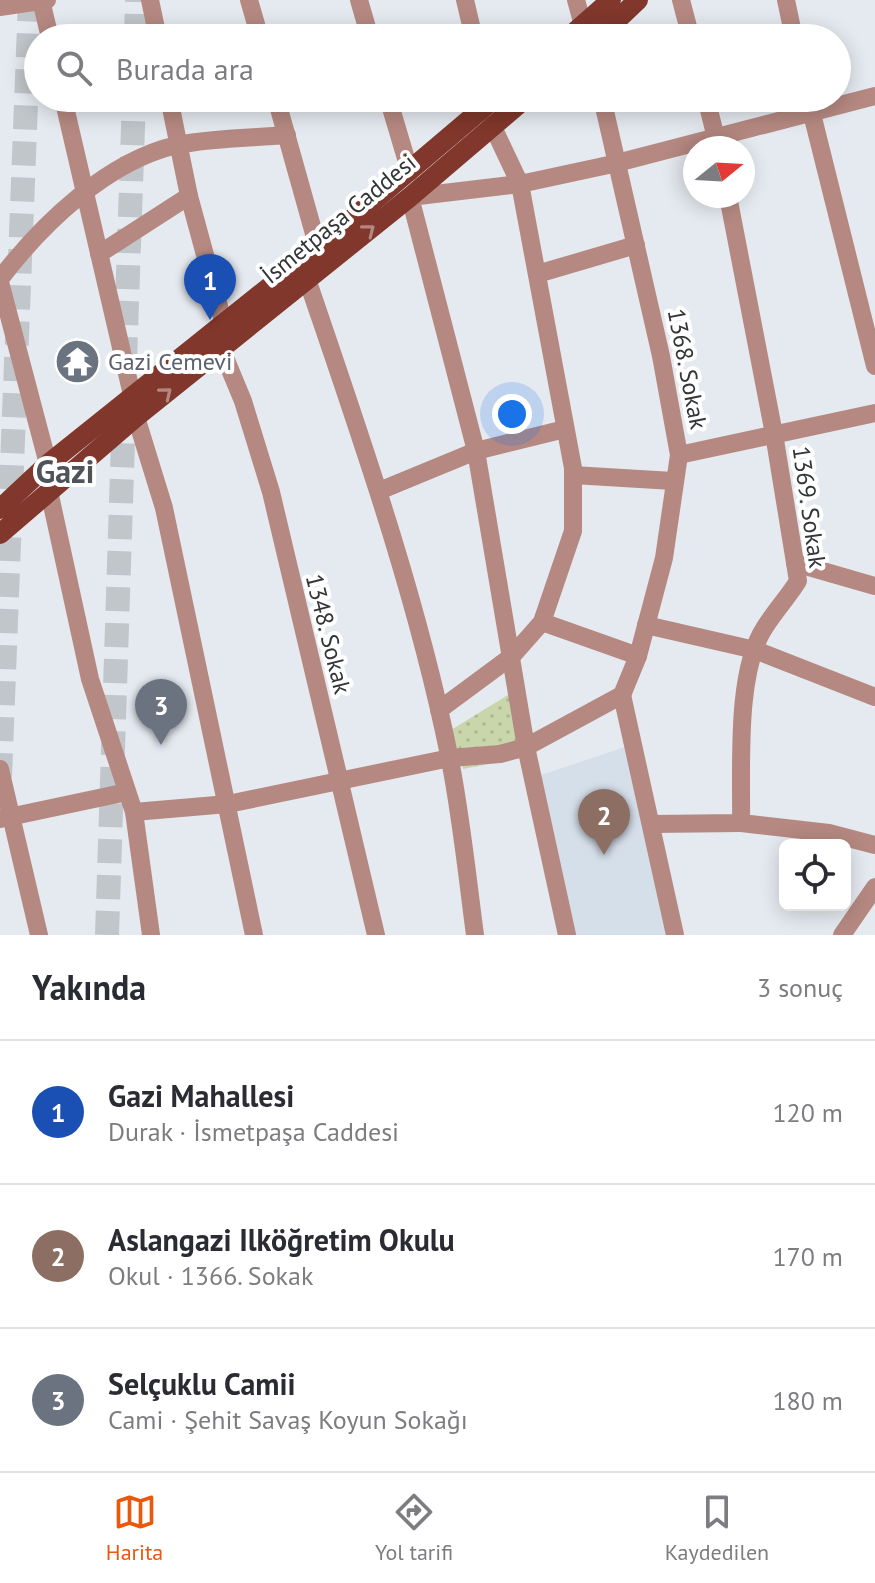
<!DOCTYPE html>
<html lang="tr">
<meta charset="utf-8">
<style>
:root{--surface:#fff;--page:#f7f7f7;--text:#2b2b33;--muted:#7c7c81;--line:#e1e1e2;--accent:#ea580c}
body{margin:0;font-family:"PT Sans",sans-serif;background:var(--page);color:var(--text)}
.controls{position:absolute;right:24px;bottom:24px;display:grid;overflow:hidden;border-radius:12px;box-shadow:0 4px 20px #0003}
.controls button{width:72px;height:72px;display:grid;place-items:center;padding:0;border:0;border-bottom:2px solid var(--line);background:var(--surface);color:var(--text);font:40px sans-serif}
.compass{position:absolute;left:683px;top:136px;width:72px;height:72px;border-radius:50%;background:var(--surface);box-shadow:0 4px 20px #0003;rotate:72deg}
.you{position:absolute;left:512px;top:414px;width:28px;height:28px;margin:-20px;border:6px solid #fff;border-radius:50%;background:#1a73e8;box-shadow:0 0 0 12px #1a73e833}
.badge{display:grid;place-items:center;width:52px;height:52px;border-radius:50%;background:var(--accent);color:#fff;font-size:26px;font-weight:700}
.pin{position:absolute;translate:-50% -66px;filter:drop-shadow(0 2px 4px #0008)}
.pin::after{content:'';position:absolute;top:42px;width:28px;height:24px;background:inherit;clip-path:polygon(0 0,100% 0,50% 100%)}
.list{margin:0;padding:0;list-style:none}
h2{display:flex;justify-content:space-between;align-items:center;height:104px;margin:0;padding:0 32px;font-size:34px}
h2 small{font-size:26px;font-weight:400;color:var(--muted)}
.list li{display:grid;grid-template-columns:52px 1fr auto;gap:24px;align-items:center;box-sizing:border-box;height:144px;padding:0 32px;border-top:2px solid var(--line)}
.list b{display:block;font-size:30px;white-space:nowrap}
.list p{margin:0;font-size:26px;white-space:nowrap;color:var(--muted)}
.list em{font-size:26px;font-style:normal;color:var(--muted)}
.icon{flex:none;width:44px;height:44px;fill:none;stroke:currentColor;stroke-width:2;stroke-linecap:round;stroke-linejoin:round}
.map{position:relative;flex:none;width:875px;height:935px;overflow:hidden}
.search{position:absolute;background:var(--surface);box-shadow:0 4px 20px #0003;left:24px;right:24px;top:24px;height:88px;display:flex;align-items:center;gap:20px;box-sizing:border-box;padding:0 28px;border-radius:44px;color:var(--muted);font-size:30px}
.sheet{height:536px;background:var(--surface)}
nav{display:flex;justify-content:space-around;align-items:center;box-sizing:border-box;height:112px;border-top:2px solid var(--line);background:var(--surface);font-size:22px;color:var(--muted)}
nav a{display:grid;justify-items:center;gap:4px}
nav .on{color:var(--accent)}
.map>svg:first-child{display:block}
</style>
<div class="map">
<svg width="875" height="935" viewBox="0 0 875 935">
<defs>
<pattern id="park-dots" width="8" height="8" patternUnits="userSpaceOnUse" patternTransform="scale(2)"><rect width="8" height="8" fill="#c9d5aa"/><path d="M2 2h.1M6 6h.1" fill="none" stroke="#adb793" stroke-width="1.8" stroke-linecap="round"/></pattern>
</defs>
<rect width="100%" height="100%" fill="#e5eaf0"/>
<!-- built -->
<path fill="#d5dfea" d="M625 747 670 935H575L538 776Z"/>
<!-- park -->
<path fill="url(#park-dots)" d="M513 692 524 757 463 769 451 730Z"/>
<g fill="none" stroke-linecap="round" stroke-linejoin="round">
<!-- highway-tunnel -->
<g stroke="#c1c6cb" stroke-width="24" stroke-dasharray="24 12" stroke-linecap="butt">
<path d="M136 38 137 0"/>
<path d="M125 361 134 98"/>
<path d="M0 777 30 0"/>
<path d="M107 935 124 410"/>
</g>
<!-- minor -->
<g stroke="#b58981" stroke-width="18">
<path d="M41 0 50 38"/>
<path d="M150 0 158 38"/>
<path d="M249 0 260 38"/>
<path d="M359 0 370 38"/>
<path d="M465 0 474 38"/>
<path d="M576 0 583 25"/>
<path d="M681 0 691 38"/>
<path d="M786 0 794 38"/>
<path d="M0 7 47 0"/>
<path d="M63 98 132 395"/>
<path d="M169 98 189 196 223 321"/>
<path d="M276 98 318 248"/>
<path d="M388 98 410 172"/>
<path d="M602 98 661 356 679 455 664 558 638 656 622 695"/>
<path d="M706 98 718 146"/>
<path d="M808 98 875 366"/>
<path d="M99 254 189 196"/>
<path d="M537 274 636 245"/>
<path d="M0 279C42 224 107 161 177 145 212 138 251 138 287 135"/>
<path d="M307 279C360 435 416 593 449 755 461 814 467 875 475 935"/>
<path d="M0 282 48 464"/>
<path d="M221 348 243 401 271 492 376 935"/>
<path d="M136 417 164 508 254 935"/>
<path d="M679 455 875 413"/>
<path d="M573 475 673 481"/>
<path d="M49 491 90 679 134 812 151 935"/>
<path d="M379 491 476 451 565 429"/>
<path d="M795 563 875 586"/>
<path d="M542 622 638 656"/>
<path d="M646 625 755 650 875 697"/>
<path d="M439 710 512 656 542 622 573 531V468L520 184 492 125"/>
<path d="M0 769 39 935"/>
<path d="M134 812 228 804 450 758 500 754 526 747 567 935"/>
<path d="M0 819 127 792"/>
<path d="M741 823 829 833 875 845"/>
<path d="M651 824 741 823C742 769 735 672 765 627 775 611 788 597 798 581L774 434 728 196"/>
<path d="M675 935 622 695 526 747 476 451 410 197 520 184 613 164 875 96"/>
<path d="M842 935 875 887"/>
</g>
<!-- major -->
<g stroke="#81372b" stroke-width="20">
<path d="M568 38 611 0"/>
<path d="M598 38 638 0"/>
<path d="M0 509 48 464 318 248 495 98"/>
<path d="M0 534 136 417 410 197 526 98"/>
</g>
</g>
<!-- one-way arrows -->
<defs><path id="oneway-chevron" d="M-2-3.5L2.5 0L-2 3.5" fill="none" stroke-width="1.6" stroke-linecap="round" stroke-linejoin="round" transform="scale(2)"/></defs>
<g stroke="#b38780">
<use href="#oneway-chevron" transform="translate(369 230) rotate(-38)"/>
<use href="#oneway-chevron" transform="translate(166 393) rotate(-39)"/>
</g>
<!-- icons -->
<defs>
<symbol id="temple-disc" viewBox="-11 -11 22 22"><circle r="9.5" fill="#6b7280" stroke="#fff"/><path d="M0-6L5-2H3V0L6.5 2.5H4V6H1.5V3h-3V6H-4V2.5H-6.5L-3 0V-2H-5Z" fill="#fff"/></symbol>
</defs>
<g fill-rule="evenodd">
<use href="#temple-disc" x="52" y="336" width="51" height="51"/>
</g>
<g text-anchor="middle" stroke-width="8" stroke-linejoin="round" paint-order="stroke">
<!-- street labels -->
<g font-size="24" fill="#333537" stroke="#fff">
<text transform="translate(339 219) rotate(-39)" y="8">İsmetpaşa Caddesi</text>
<text transform="translate(687 369) rotate(79)" y="8">1368. Sokak</text>
<text transform="translate(809 507) rotate(82)" y="8">1369. Sokak</text>
<text transform="translate(328 634) rotate(76)" y="8">1348. Sokak</text>
</g>
<!-- worship labels -->
<g font-size="24" fill="#5b616d" stroke="#fff" text-anchor="start">
<text x="108" y="370">Gazi Cemevi</text>
</g>
<!-- district labels -->
<g font-size="32" font-weight="bold" fill="#505459" stroke="#fff">
<text x="65" y="483">Gazi</text>
</g>
</g>
</svg>
<div class="controls">
<button><svg class="icon" aria-label="locate" viewBox="0 0 24 24"><circle cx="12" cy="12" r="6"/><path d="M12 2v4M12 18v4M2 12h4M18 12h4"/></svg></button>
</div>
<svg class="compass" viewBox="-18 -18 36 36"><path d="M0-13l5 13h-10z" fill="#e53935"/><path d="M0 13l5-13h-10z" fill="#7c7c81"/></svg>
<div class="you"></div>
<div class="pin badge" style="left:210px;top:320px;background:#1a4fb4">1</div>
<div class="pin badge" style="left:604px;top:855px;background:#8d6e63">2</div>
<div class="pin badge" style="left:161px;top:745px;background:#6b7280">3</div>
<div class="search"><svg class="icon" aria-label="search" viewBox="0 0 24 24"><circle cx="10" cy="10" r="6"/><path d="M15 15l6 6"/></svg>Burada ara</div>
</div>
<section class="sheet">
<h2>Yakında<small>3 sonuç</small></h2>
<ul class="list">
<li><span class="badge" style="background:#1a4fb4">1</span><div><b>Gazi Mahallesi</b><p>Durak · İsmetpaşa Caddesi</p></div><em>120 m</em></li>
<li><span class="badge" style="background:#8d6e63">2</span><div><b>Aslangazi Ilköğretim Okulu</b><p>Okul · 1366. Sokak</p></div><em>170 m</em></li>
<li><span class="badge" style="background:#6b7280">3</span><div><b>Selçuklu Camii</b><p>Cami · Şehit Savaş Koyun Sokağı</p></div><em>180 m</em></li>
</ul>
</section>
<nav>
<a class="on"><svg class="icon" aria-label="map" viewBox="0 0 24 24"><path d="M3 6l6-2 6 2 6-2v14l-6 2-6-2-6 2zM9 4v14M15 6v14"/></svg>Harita</a>
<a><svg class="icon" aria-label="directions" viewBox="0 0 24 24"><path d="M12 3l9 9-9 9-9-9zM9 14v-3h6M13 9l2 2-2 2"/></svg>Yol tarifi</a>
<a><svg class="icon" aria-label="saved" viewBox="0 0 24 24"><path d="M7 4h10v16l-5-4-5 4z"/></svg>Kaydedilen</a>
</nav>
